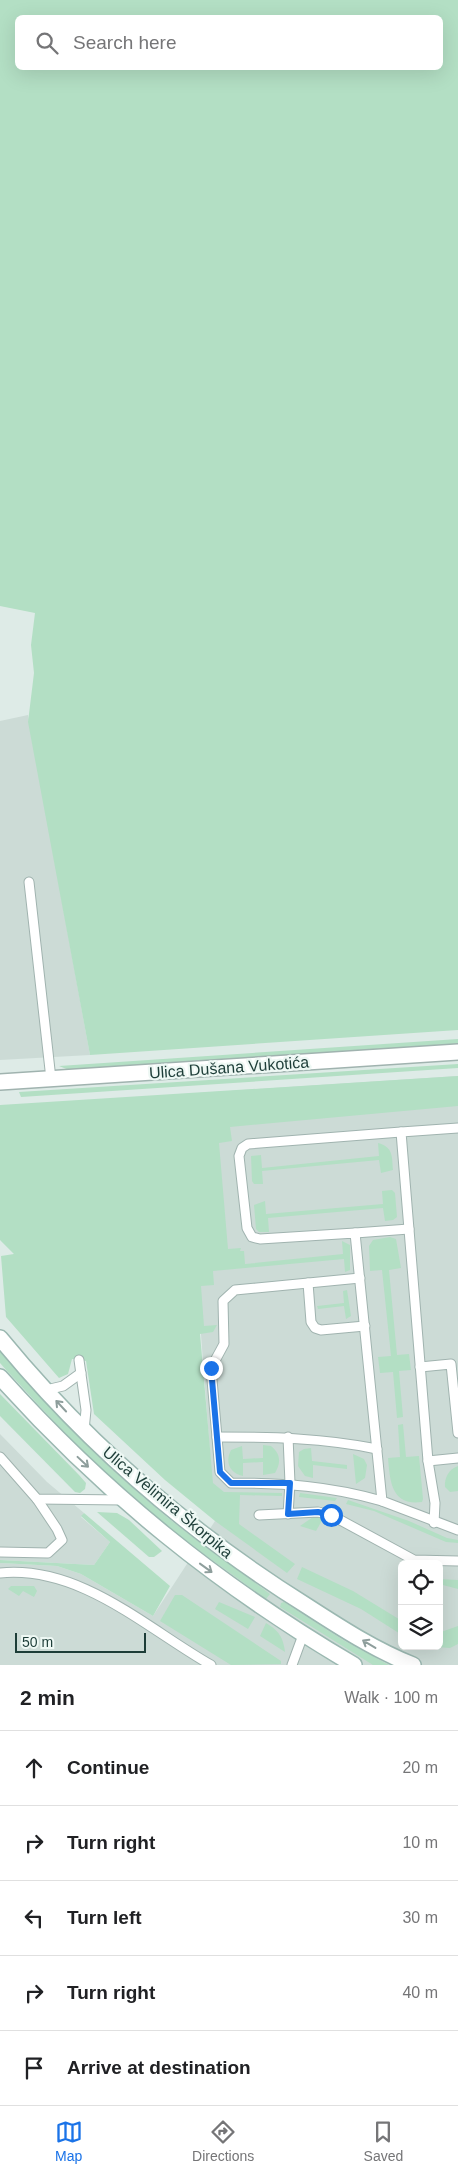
<!DOCTYPE html>
<meta charset="utf-8">
<style>
:root{--surface:#fff;--page:#f6f6f6;--text:#202124;--muted:#757577;--line:#e0e0e0;--accent:#1a73e8}
body{margin:0;font-family:Arial,sans-serif;background:var(--page);color:var(--text)}
.controls{position:absolute;right:15px;bottom:15px;display:grid;overflow:hidden;border-radius:8px;box-shadow:0 5px 20px #0002}
.controls button{width:45px;height:45px;display:grid;place-items:center;padding:0;border:0;border-bottom:1px solid var(--line);background:var(--surface);color:var(--text);font:25px sans-serif}
.scale{position:absolute;left:15px;bottom:12px;width:131px;box-sizing:border-box;padding-left:5px;border:2px solid #1d3d38;border-top:0;font-size:14px;line-height:18px;white-space:nowrap;color:#1d3d38;-webkit-text-stroke:4px #eef8f4;paint-order:stroke}
.stop{position:absolute;width:15px;height:15px;margin:-11px;border:4px solid #1a73e8;border-radius:50%;background:#fff}
.stop.end{background:#1a73e8;border-color:#fff;box-shadow:0 1px 5px #0008}
.list{margin:0;padding:0;list-style:none}
h2{display:flex;justify-content:space-between;align-items:center;height:65px;margin:0;padding:0 20px;font-size:21px}
h2 small{font-size:16px;font-weight:400;color:var(--muted)}
.list li{display:grid;grid-template-columns:32px 1fr auto;gap:15px;align-items:center;box-sizing:border-box;height:75px;padding:0 20px;border-top:1px solid var(--line)}
.list b{display:block;font-size:19px;white-space:nowrap}
.list em{font-size:16px;font-style:normal;color:var(--muted)}
.icon{flex:none;width:28px;height:28px;fill:none;stroke:currentColor;stroke-width:2;stroke-linecap:round;stroke-linejoin:round}
.map{position:relative;flex:none;width:458px;height:1665px;overflow:hidden}
.search{position:absolute;background:var(--surface);box-shadow:0 5px 20px #0002;left:15px;right:15px;top:15px;height:55px;display:flex;align-items:center;gap:12px;box-sizing:border-box;padding:0 18px;border-radius:8px;color:var(--muted);font-size:19px}
.sheet{height:440px;background:var(--surface)}
nav{display:flex;justify-content:space-around;align-items:center;box-sizing:border-box;height:70px;border-top:1px solid var(--line);background:var(--surface);font-size:14px;color:var(--muted)}
nav a{display:grid;justify-items:center;gap:2px}
nav .on{color:var(--accent)}
.map>svg:first-child{display:block}
</style>
<div class="map">
<svg width="458" height="1665" viewBox="0 0 458 1665">
<rect width="100%" height="100%" fill="#deebe7"/>
<!-- built -->
<g fill="#ccdbd6" fill-rule="evenodd">
<path d="M28 715 90 1055 0 1060V721Z"/>
<path d="M458 1076V1665H0V1563L57 1566 81 1574 153 1616 215 1521 183 1094ZM402 1564H439V1646H402Z"/>
<path d="M0 1434 47 1482 84 1513 81 1517 110 1542 94 1565 0 1560Z"/>
</g>
<!-- green -->
<g fill="#b3dfc4" fill-rule="evenodd">
<path d="M0 0H458V1030L90 1055 28 722 34 673 31 645 35 613 0 606ZM18 18H440V68H18Z"/>
<path d="M458 1039V1044L92 1070H69L59 1066Z"/>
<path d="M458 1064V1068L21 1097 19 1092Z"/>
<path d="M458 1076V1106L230 1127 232 1141 219 1143 228 1249 241 1248 240 1251H244L245 1264 343 1254 342 1241 350 1245V1270L345 1272 344 1259 213 1271 214 1285 201 1286 204 1326 217 1325 213 1332 200 1334 213 1483 224 1492 282 1493V1496L240 1495 239 1524 295 1564 287 1573 215 1521 165 1480 94 1414 86 1361 72 1359 68 1374 59 1378 6 1317 1 1256 14 1254 0 1240V1105Z"/>
<path d="M378 1143C393 1147 392 1156 393 1170L381 1173 379 1160 262 1171 263 1184H254L252 1181 251 1156 261 1155 262 1168 379 1156Z"/>
<path d="M392 1190 395 1193 397 1217 393 1220 385 1221 383 1208 268 1218 269 1232H259L256 1229 254 1205 265 1201 266 1214 383 1204 382 1191Z"/>
<path d="M390 1237 396 1239 401 1268 389 1270 397 1355 409 1354 411 1370 399 1371 403 1417 397 1418 393 1372 380 1373 378 1357 391 1356 382 1270 370 1271 369 1246 373 1240Z"/>
<path d="M347 1290 351 1316 346 1319 344 1306 318 1309 317 1306 344 1303 343 1291Z"/>
<path d="M0 1351C50 1411 106 1467 167 1517 200 1544 236 1568 270 1594L266 1599C218 1564 169 1530 124 1490 82 1453 45 1412 7 1371L0 1363Z"/>
<path d="M0 1394 79 1475 86 1483 85 1489 80 1493 75 1492 0 1416Z"/>
<path d="M403 1424 406 1457 419 1456 423 1499 422 1502C391 1506 390 1481 388 1458L400 1457 398 1425Z"/>
<path d="M263 1445 271 1446C281 1454 281 1463 275 1473L263 1475V1462L243 1463V1476C229 1473 225 1462 231 1450L242 1446 243 1459 263 1458Z"/>
<path d="M311 1448 312 1461 347 1465V1469L313 1465V1478L305 1476 298 1466 299 1452 304 1449Z"/>
<path d="M353 1454 364 1459 367 1465 365 1478 356 1484Z"/>
<path d="M458 1466V1491L450 1492 445 1487C444 1478 449 1469 458 1466Z"/>
<path d="M300 1493 337 1498 335 1501 299 1497Z"/>
<path d="M348 1500 409 1521 447 1538 458 1540V1543L446 1542 374 1511 346 1504Z"/>
<path d="M97 1512 117 1513 129 1520 162 1551 154 1557H149Z"/>
<path d="M84 1513 170 1586 153 1616 81 1574 57 1566 0 1563V1560L94 1565 110 1542 81 1516Z"/>
<path d="M313 1517H324L316 1531 300 1526Z"/>
<path d="M302 1567 353 1591 402 1621V1635L361 1609 297 1579Z"/>
<path d="M439 1579 458 1580V1589L439 1584Z"/>
<path d="M11 1586H34L37 1591 34 1597 23 1591 19 1596 8 1589Z"/>
<path d="M175 1595H182L281 1661V1664L231 1665 160 1621Z"/>
<path d="M219 1602 255 1617 248 1629 215 1609Z"/>
<path d="M284 1602 343 1640 389 1665H373L280 1607 281 1603Z"/>
<path d="M266 1623C279 1631 283 1637 285 1652L260 1636Z"/>
<path d="M458 1626V1644L450 1648 425 1646H439L441 1632Z"/>
</g>
<g fill="none" stroke-linecap="round" stroke-linejoin="round">
<defs>
<g id="lane">
<path d="M29 882 51 1079"/>
<path d="M458 1128 401 1132 428 1461 458 1458"/>
<path d="M401 1132 248 1144 242 1148 239 1156 247 1228 252 1237 260 1239 355 1233 382 1501 458 1530"/>
<path d="M355 1233 409 1229"/>
<path d="M360 1278 235 1290 223 1301 224 1344 211 1368 220 1472 231 1483C284 1483 330 1486 382 1501"/>
<path d="M308 1283 311 1322 315 1328 321 1330 365 1326"/>
<path d="M79 1360 86 1410 84 1430"/>
<path d="M420 1367 451 1364 458 1433"/>
<path d="M46 1390 63 1386 81 1373"/>
<path d="M217 1437C271 1437 324 1438 377 1449"/>
<path d="M0 1457 37 1499 123 1500"/>
<path d="M428 1461 435 1503 434 1523"/>
<path d="M288 1514 290 1483 288 1437"/>
<path d="M259 1515 318 1512 331 1515 414 1560 458 1561"/>
<path d="M0 1552 48 1553 62 1540 57 1529 37 1499"/>
<path d="M0 1573C80 1565 146 1628 211 1665"/>
<path d="M292 1665 303 1635"/>
</g>
<path id="street" d="M0 1082 458 1052"/>
<g id="secondary">
<path d="M0 1338C86 1443 192 1534 307 1606 341 1628 375 1650 413 1665"/>
<path d="M0 1377C104 1493 219 1586 354 1665"/>
</g>
</defs>
<!-- lane casing -->
<use href="#lane" stroke="#a0b3af" stroke-width="11"/>
<!-- street casing -->
<use href="#street" stroke="#a0b3af" stroke-width="18"/>
<!-- secondary casing -->
<use href="#secondary" stroke="#9bb8b1" stroke-width="18"/>
<!-- lane -->
<use href="#lane" stroke="#fff" stroke-width="9"/>
<!-- street -->
<use href="#street" stroke="#fff" stroke-width="15"/>
<!-- secondary -->
<use href="#secondary" stroke="#fff" stroke-width="15"/>
</g>
<!-- one-way arrows -->
<defs><path id="oneway-shaft" d="M-6 0H5M1.5-3L5.5 0L1.5 3" fill="none" stroke-width="1.6" stroke-linecap="round" stroke-linejoin="round" transform="scale(1.25)"/></defs>
<g stroke="#8e9e9c">
<use href="#oneway-shaft" transform="translate(61 1406) rotate(-133)"/>
<use href="#oneway-shaft" transform="translate(83 1462) rotate(43)"/>
<use href="#oneway-shaft" transform="translate(206 1568) rotate(36)"/>
<use href="#oneway-shaft" transform="translate(369 1644) rotate(-149)"/>
</g>
<g fill="none" stroke-linecap="round" stroke-linejoin="round">
<!-- route -->
<path stroke="#1a73e8" stroke-width="6" d="M211 1368 220 1472 231 1483H290L288 1514 318 1512 331 1515"/>
</g>
<g text-anchor="middle" stroke-width="4.5" stroke-linejoin="round" paint-order="stroke">
<!-- street labels -->
<g font-size="16" fill="#1d3d38" stroke="#eef8f4">
<text transform="translate(229 1067) rotate(-4)" y="6">Ulica Dušana Vukotića</text>
<text transform="translate(168 1502) rotate(40)" y="6">Ulica Velimira Škorpika</text>
</g>
</g>
</svg>
<div class="controls">
<button><svg class="icon" aria-label="locate" viewBox="0 0 24 24"><circle cx="12" cy="12" r="6"/><path d="M12 2v4M12 18v4M2 12h4M18 12h4"/></svg></button>
<button><svg class="icon" aria-label="layers" viewBox="0 0 24 24"><path d="M12 4l9 5-9 5-9-5zM3 14l9 5 9-5"/></svg></button>
</div>
<div class="scale">50 m</div>
<div class="stop" style="left:331px;top:1515px"></div>
<div class="stop end" style="left:211px;top:1368px"></div>
<div class="search"><svg class="icon" aria-label="search" viewBox="0 0 24 24"><circle cx="10" cy="10" r="6"/><path d="M15 15l6 6"/></svg>Search here</div>
</div>
<section class="sheet">
<h2>2 min<small>Walk · 100 m</small></h2>
<ul class="list">
<li><svg class="icon" aria-label="ahead" viewBox="0 0 24 24"><path d="M12 20V5M6 11l6-6 6 6"/></svg><div><b>Continue</b></div><em>20 m</em></li>
<li><svg class="icon" aria-label="right" viewBox="0 0 24 24"><path d="M7 20v-9h11M14 6l5 5-5 5"/></svg><div><b>Turn right</b></div><em>10 m</em></li>
<li><svg class="icon" aria-label="left" viewBox="0 0 24 24"><path d="M17 20v-9H6M10 6l-5 5 5 5"/></svg><div><b>Turn left</b></div><em>30 m</em></li>
<li><svg class="icon" aria-label="right" viewBox="0 0 24 24"><path d="M7 20v-9h11M14 6l5 5-5 5"/></svg><div><b>Turn right</b></div><em>40 m</em></li>
<li><svg class="icon" aria-label="arrive" viewBox="0 0 24 24"><path d="M6 21V4h12l-3 4 3 4H6"/></svg><div><b>Arrive at destination</b></div></li>
</ul>
</section>
<nav>
<a class="on"><svg class="icon" aria-label="map" viewBox="0 0 24 24"><path d="M3 6l6-2 6 2 6-2v14l-6 2-6-2-6 2zM9 4v14M15 6v14"/></svg>Map</a>
<a><svg class="icon" aria-label="directions" viewBox="0 0 24 24"><path d="M12 3l9 9-9 9-9-9zM9 14v-3h6M13 9l2 2-2 2"/></svg>Directions</a>
<a><svg class="icon" aria-label="saved" viewBox="0 0 24 24"><path d="M7 4h10v16l-5-4-5 4z"/></svg>Saved</a>
</nav>
